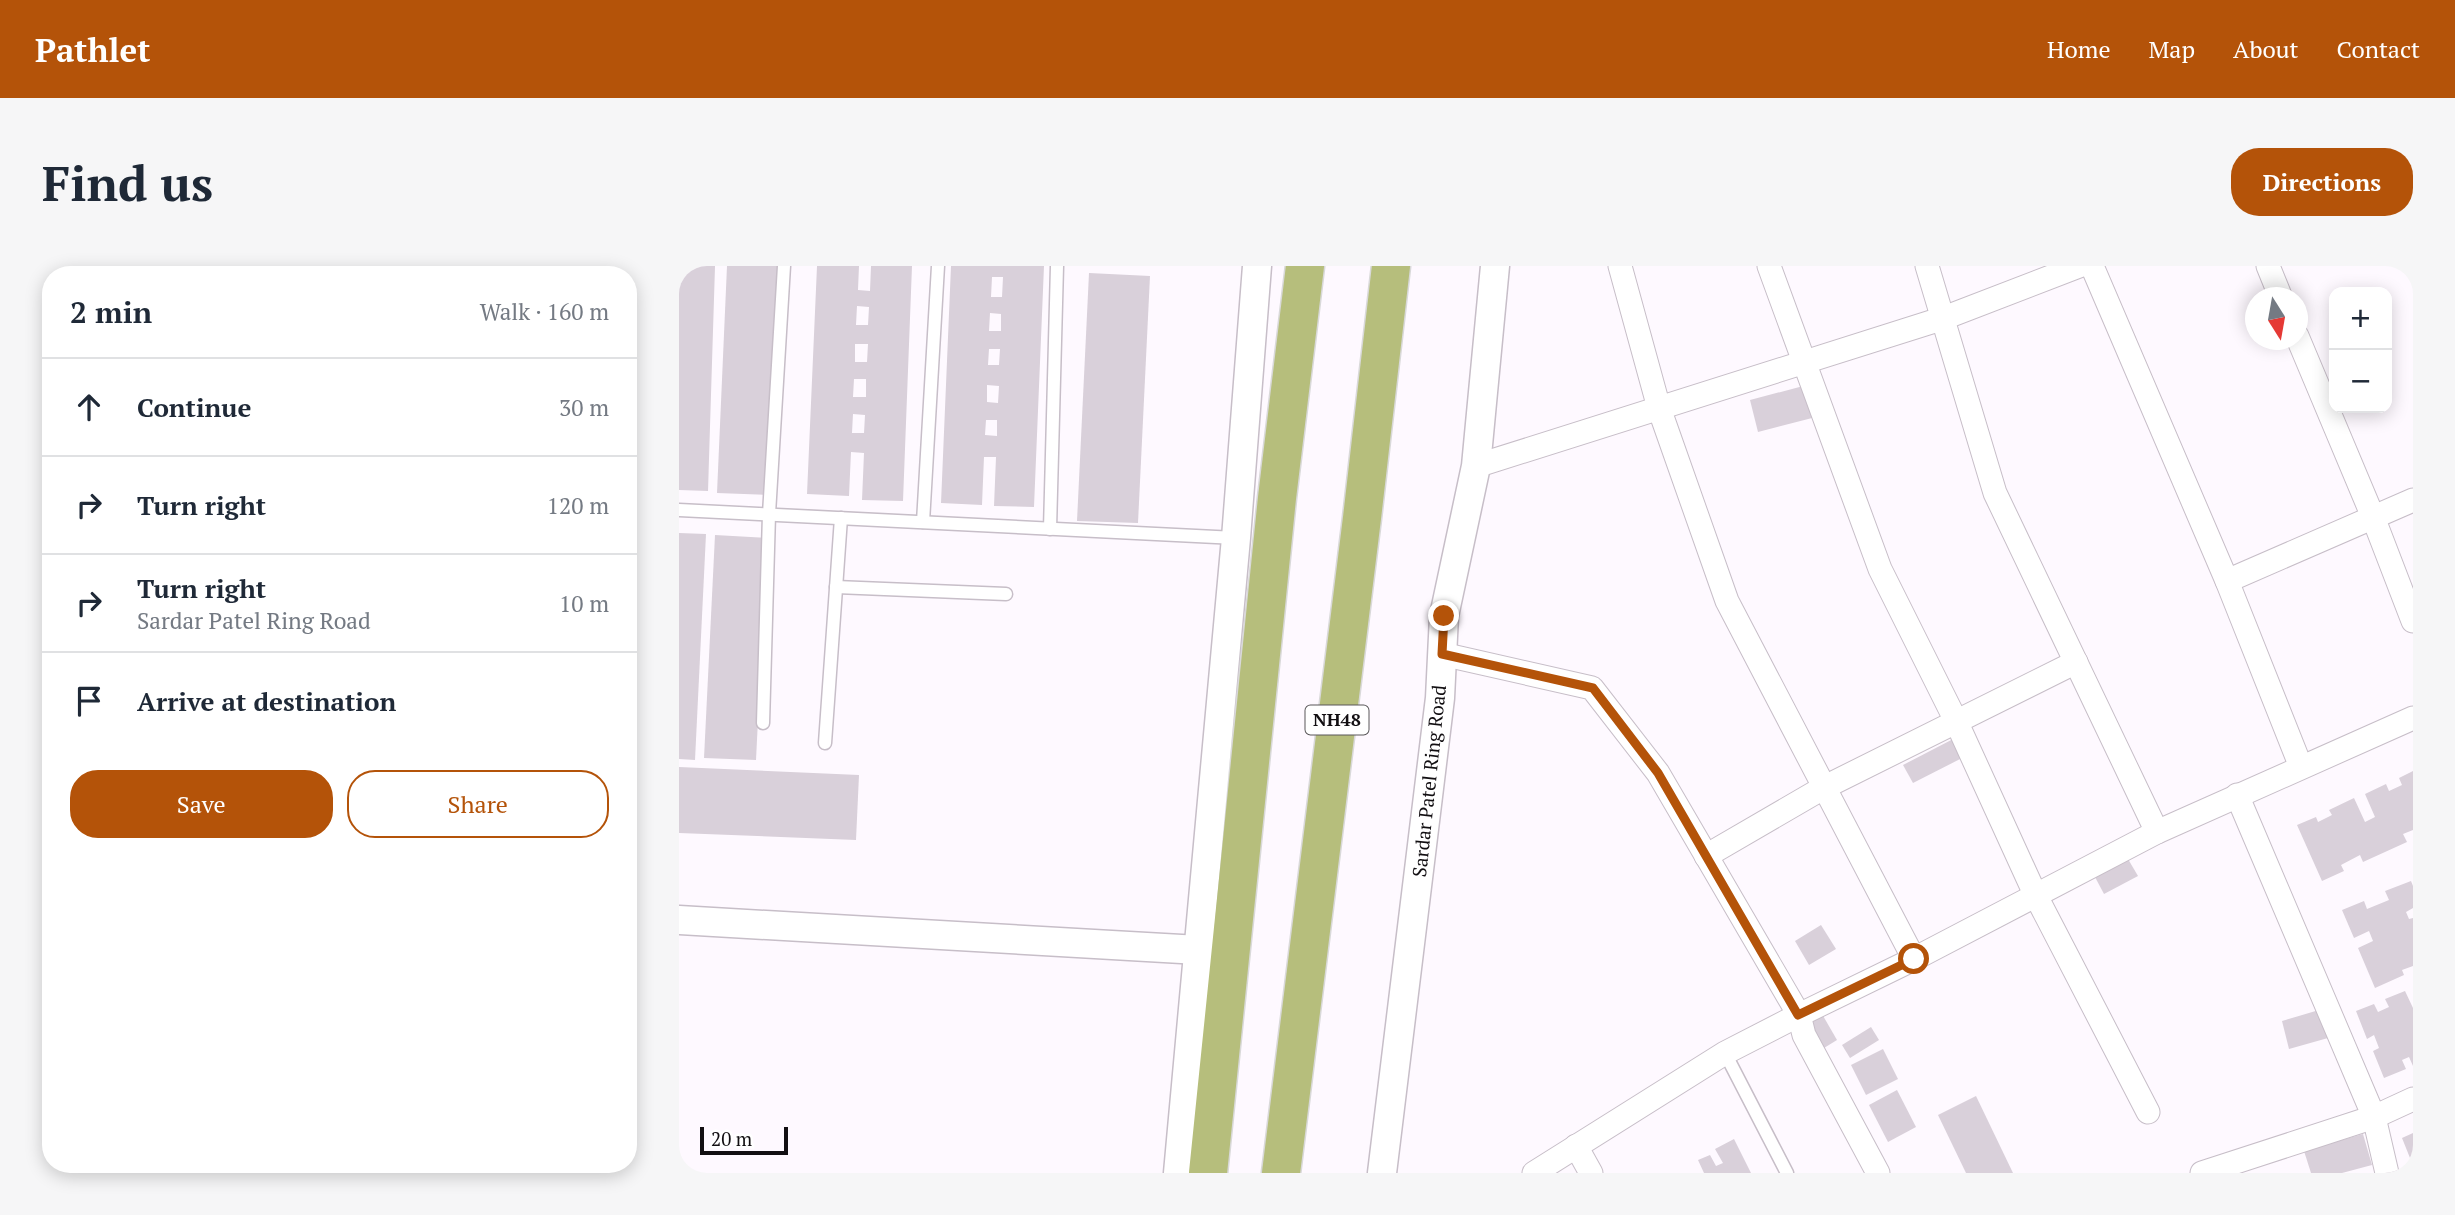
<!DOCTYPE html>
<meta charset="utf-8">
<style>
:root{--surface:#fff;--page:#f6f6f7;--text:#1f2937;--muted:#747a83;--line:#e0e1e3;--accent:#b45309}
body{margin:0;font-family:"PT Serif",serif;background:var(--page);color:var(--text)}
.controls{position:absolute;right:21px;top:21px;display:grid;overflow:hidden;border-radius:14px;box-shadow:0 4px 18px #0003}
.controls button{width:63px;height:63px;display:grid;place-items:center;padding:0;border:0;border-bottom:2px solid var(--line);background:var(--surface);color:var(--text);font:35px sans-serif}
.compass{position:absolute;left:1566px;top:21px;width:63px;height:63px;border-radius:50%;background:var(--surface);box-shadow:0 4px 18px #0003;rotate:169deg}
.scale{position:absolute;left:21px;bottom:18px;width:88px;box-sizing:border-box;padding-left:7px;border:4px solid #120f12;border-top:0;font-size:19px;line-height:24px;white-space:nowrap;color:#120f12;-webkit-text-stroke:5px #fff;paint-order:stroke}
.stop{position:absolute;width:21px;height:21px;margin:-16px;border:5px solid #b45309;border-radius:50%;background:#fff}
.stop.end{background:#b45309;border-color:#fff;box-shadow:0 2px 7px #0008}
.list{margin:0;padding:0;list-style:none}
h2{display:flex;justify-content:space-between;align-items:center;height:91px;margin:0;padding:0 28px;font-size:30px}
h2 small{font-size:23px;font-weight:400;color:var(--muted)}
.list li{display:grid;grid-template-columns:46px 1fr auto;gap:21px;align-items:center;box-sizing:border-box;height:98px;padding:0 28px;border-top:2px solid var(--line)}
.list b{display:block;font-size:26px;white-space:nowrap}
.list p{margin:0;font-size:23px;white-space:nowrap;color:var(--muted)}
.list em{font-size:23px;font-style:normal;color:var(--muted)}
.actions{display:flex;gap:14px;padding:21px 28px}
.actions a{flex:1;padding:16px 0;border:2px solid var(--accent);border-radius:28px;text-align:center;font-size:24px;color:var(--accent)}
.actions .main{background:var(--accent);color:#fff}
.icon{flex:none;width:38px;height:38px;fill:none;stroke:currentColor;stroke-width:2;stroke-linecap:round;stroke-linejoin:round}
.map{position:relative;flex:none;width:1734px;height:907px;overflow:hidden;border-radius:28px}
header{display:flex;align-items:center;gap:42px;box-sizing:border-box;height:98px;padding:0 35px;background:var(--accent);color:#fff}
header strong{font-size:33px}
nav{display:flex;gap:38px;margin-inline-start:auto;font-size:24px}
.intro{display:flex;align-items:center;justify-content:space-between;box-sizing:border-box;height:168px;padding:0 42px}
h1{margin:0;font-size:49px}
.button{padding:18px 32px;border-radius:28px;background:var(--accent);color:#fff;font-size:24px;font-weight:700}
main{display:flex;gap:42px;padding:0 42px}
aside{flex:1;background:var(--surface);border-radius:28px;box-shadow:0 4px 18px #0003}
.map>svg:first-child{display:block}
</style>
<header>
<strong>Pathlet</strong>
<nav><a>Home</a><a>Map</a><a>About</a><a>Contact</a></nav>
</header>
<div class="intro"><h1>Find us</h1><a class="button">Directions</a></div>
<main>
<aside>
<h2>2 min<small>Walk · 160 m</small></h2>
<ul class="list">
<li><svg class="icon" aria-label="ahead" viewBox="0 0 24 24"><path d="M12 20V5M6 11l6-6 6 6"/></svg><div><b>Continue</b></div><em>30 m</em></li>
<li><svg class="icon" aria-label="right" viewBox="0 0 24 24"><path d="M7 20v-9h11M14 6l5 5-5 5"/></svg><div><b>Turn right</b></div><em>120 m</em></li>
<li><svg class="icon" aria-label="right" viewBox="0 0 24 24"><path d="M7 20v-9h11M14 6l5 5-5 5"/></svg><div><b>Turn right</b><p>Sardar Patel Ring Road</p></div><em>10 m</em></li>
<li><svg class="icon" aria-label="arrive" viewBox="0 0 24 24"><path d="M6 21V4h12l-3 4 3 4H6"/></svg><div><b>Arrive at destination</b></div></li>
</ul>
<div class="actions"><a class="main">Save</a><a>Share</a></div>
</aside>
<div class="map">
<svg width="1734" height="907" viewBox="0 0 1734 907">
<rect width="100%" height="100%" fill="#fef9ff"/>
<!-- building -->
<g fill="#d9d0da" fill-rule="evenodd">
<path d="M0 0H36L29 225 0 224Z"/>
<path d="M48 0H100L90 229 38 227Z"/>
<path d="M138 0H180L179 24 191 25 192 0H233L224 235 183 234 185 187 172 186 170 230 128 228ZM178 40 190 41 189 59H177ZM176 78H189L188 96H176ZM175 113H187V131H174ZM174 148 186 149 185 167H173Z"/>
<path d="M272 0H365L355 241 315 240 317 191H305L303 239 262 237ZM313 11H324L323 31H312ZM311 47 322 48V65H310ZM310 83H321L320 99H309ZM308 119 320 120 319 137 308 136ZM307 154H318V170L306 169Z"/>
<path d="M410 7 471 10 459 257 398 255Z"/>
<path d="M1128 119 1137 151 1079 166 1071 134Z"/>
<path d="M0 267 27 268 16 494 0 493Z"/>
<path d="M36 269 88 272 77 494 25 492Z"/>
<path d="M1278 471 1287 490 1234 517 1224 499Z"/>
<path d="M0 501 180 509 177 574 0 567Z"/>
<path d="M1734 505V564L1724 568 1728 576 1684 596 1681 589 1662 599 1665 605 1643 615 1618 559 1637 551 1639 556 1653 549 1650 544 1675 532 1686 556 1696 551 1686 528 1707 518 1710 525 1723 519 1720 512Z"/>
<path d="M1449 593 1459 610 1425 628 1416 611Z"/>
<path d="M1732 615 1734 620V642L1727 646 1730 653 1734 652V700L1723 704 1725 709 1696 722 1679 682 1694 675 1690 665 1675 672 1663 644 1685 635 1688 643 1710 634 1706 625Z"/>
<path d="M1142 659 1157 683 1130 699 1116 675Z"/>
<path d="M1726 725 1734 742V800L1730 791 1723 794 1727 803 1705 812 1694 785 1700 782 1695 769 1688 773 1677 745 1695 738 1699 746 1710 741 1706 733Z"/>
<path d="M1640 744 1649 772 1610 783 1603 755Z"/>
<path d="M1143 748 1158 774 1145 782 1129 756Z"/>
<path d="M1192 761 1200 774 1171 792 1163 779Z"/>
<path d="M1204 783 1219 813 1187 829 1172 799Z"/>
<path d="M1218 824 1237 861 1209 876 1190 839Z"/>
<path d="M1297 830 1334 907H1287L1259 849Z"/>
<path d="M1734 867V891L1731 892 1723 872Z"/>
<path d="M1684 868 1693 899 1663 907H1632L1625 885Z"/>
<path d="M1055 873 1072 907H1025L1019 894 1031 889 1037 900 1044 897 1036 883Z"/>
</g>
<g fill="none" stroke-linecap="round" stroke-linejoin="round">
<defs>
<g id="service">
<path d="M0 244 557 272"/>
<path d="M244 256 259 0"/>
<path d="M371 263 378 0"/>
<path d="M157 321 327 328"/>
<path d="M84 457 90 248 105 0"/>
<path d="M146 477 162 252"/>
<path d="M1046 787 1108 907"/>
</g>
<g id="minor">
<path d="M941 0 980 142 1048 335 1235 693"/>
<path d="M1090 0 1201 303 1277 455 1356 628 1469 846"/>
<path d="M1248 0 1316 227 1478 566"/>
<path d="M1413 0 1548 315 1622 501"/>
<path d="M1589 0 1602 32"/>
<path d="M1618 70 1694 251 1734 355"/>
<path d="M797 200 1265 52 1400 0"/>
<path d="M1548 315 1734 234"/>
<path d="M763 388 913 422 979 507 1120 749 1125 769 1199 907"/>
<path d="M1558 529 1695 851 1708 907"/>
<path d="M1027 590 1144 522 1397 396"/>
<path d="M897 880 912 907"/>
<path d="M855 907 1046 787 1120 749 1235 693 1478 566 1734 452"/>
<path d="M1523 907 1695 851 1734 833"/>
</g>
<g id="tertiary">
<path d="M0 654 520 684"/>
<path d="M499 907 557 272 578 0"/>
<path d="M703 907 761 432 765 350 797 200 816 0"/>
</g>
<g id="trunk">
<path d="M529 907 598 232 626 0"/>
<path d="M602 907 683 252 712 0"/>
</g>
</defs>
<!-- service casing -->
<use href="#service" stroke="#c7bec8" stroke-width="15"/>
<!-- minor casing -->
<use href="#minor" stroke="#c7bec8" stroke-width="25"/>
<!-- tertiary casing -->
<use href="#tertiary" stroke="#c7bec8" stroke-width="31"/>
<!-- trunk casing -->
<use href="#trunk" stroke="#d9d9d9" stroke-width="41"/>
<!-- service -->
<use href="#service" stroke="#fff" stroke-width="12"/>
<!-- minor -->
<use href="#minor" stroke="#fff" stroke-width="23"/>
<!-- tertiary -->
<use href="#tertiary" stroke="#fff" stroke-width="28"/>
<!-- trunk -->
<use href="#trunk" stroke="#b6be7c" stroke-width="38"/>
</g>
<g fill="none" stroke-linecap="round" stroke-linejoin="round">
<!-- route -->
<path stroke="#b45309" stroke-width="9" d="M765 350 763 388 914 422 979 507 1119 749 1235 693"/>
</g>
<g text-anchor="middle" stroke-width="5" stroke-linejoin="round" paint-order="stroke">
<!-- shield labels -->
<rect fill="#fff" stroke="#595759" stroke-width="2" x="626.5" y="439.5" width="63" height="29" rx="5"/>
<g font-size="18" font-weight="bold" fill="#120f12">
<text x="658" y="460">NH48</text>
</g>
<!-- street labels -->
<g font-size="19" fill="#120f12" stroke="#fff">
<text transform="translate(750 515) rotate(-84)" y="7">Sardar Patel Ring Road</text>
</g>
</g>
</svg>
<div class="controls">
<button>+</button>
<button>−</button>
</div>
<svg class="compass" viewBox="-18 -18 36 36"><path d="M0-13l5 13h-10z" fill="#e53935"/><path d="M0 13l5-13h-10z" fill="#747a83"/></svg>
<div class="scale">20 m</div>
<div class="stop" style="left:1235px;top:693px"></div>
<div class="stop end" style="left:765px;top:350px"></div>
</div>
</main>
